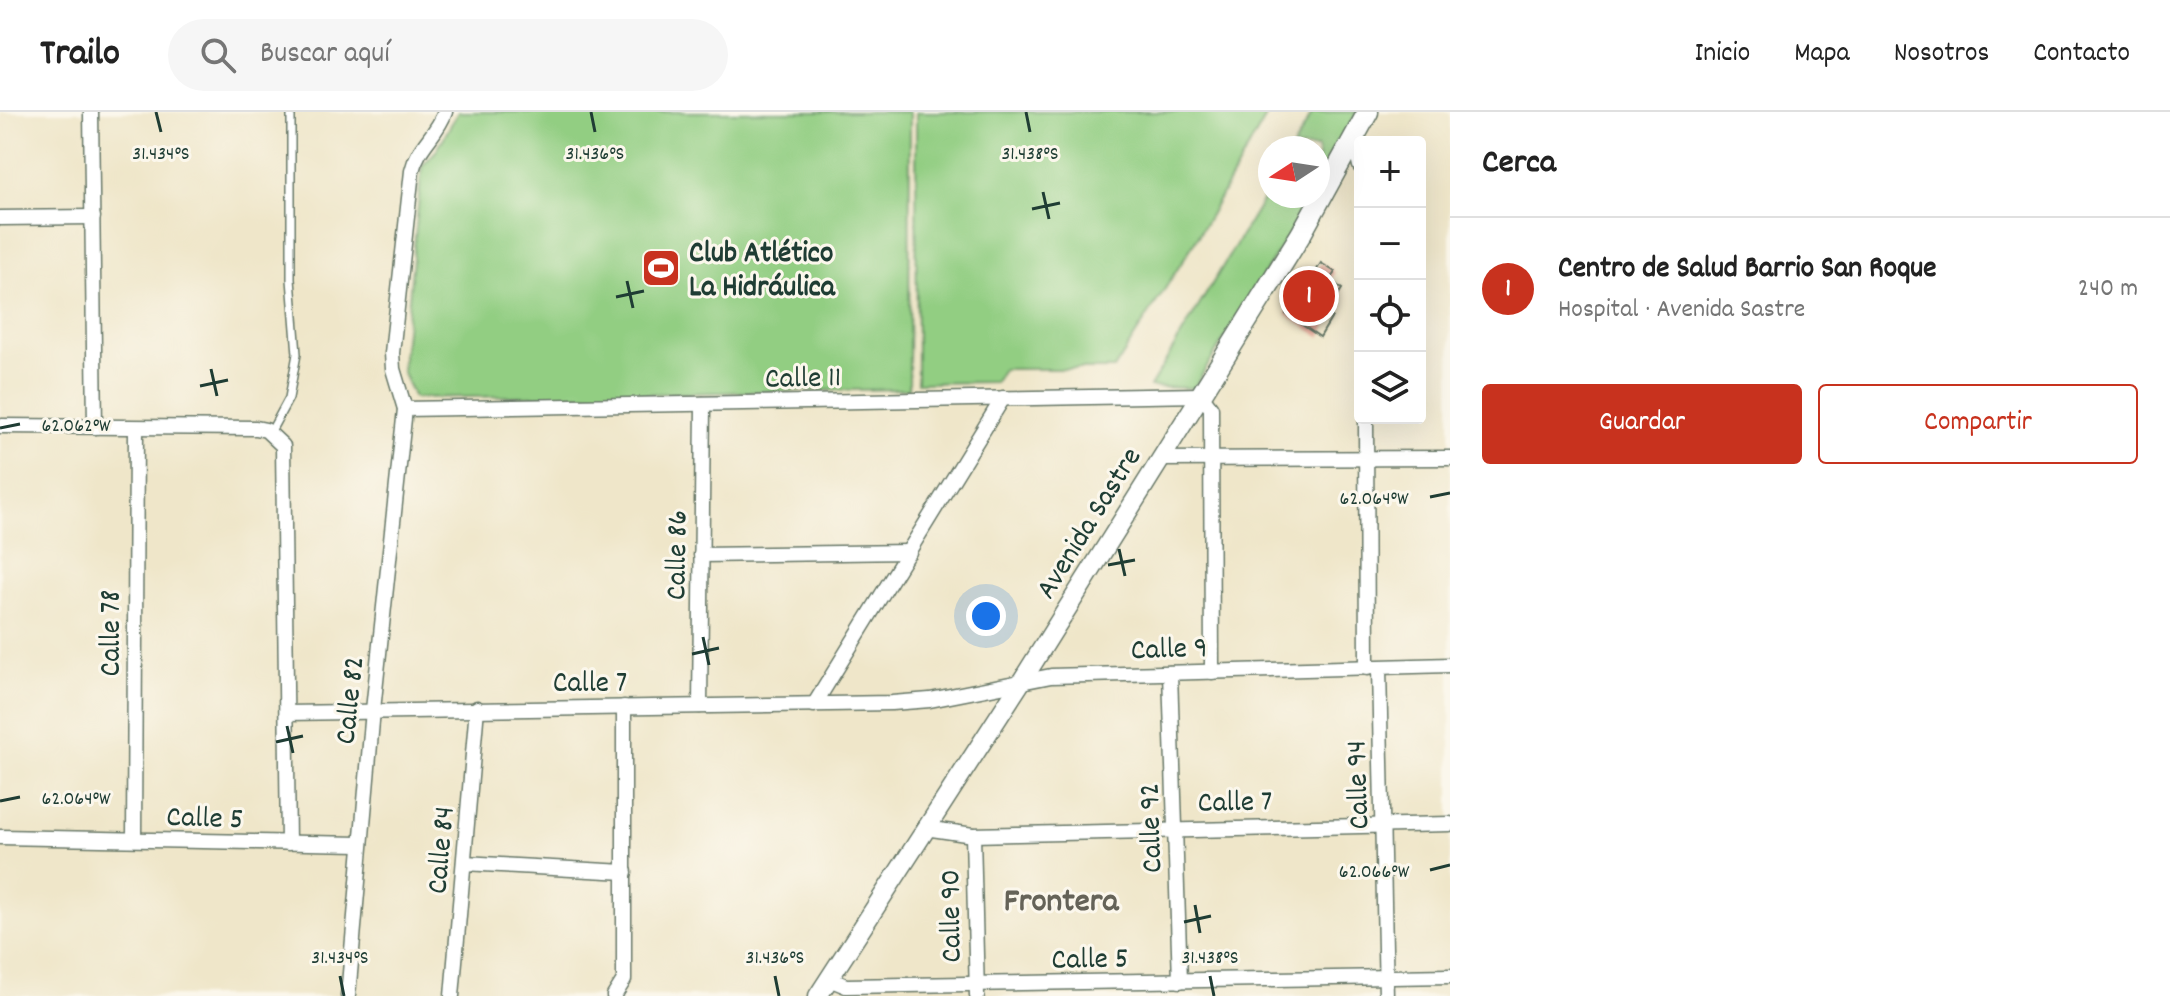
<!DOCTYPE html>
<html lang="es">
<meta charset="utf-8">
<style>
:root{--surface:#fff;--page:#f6f6f6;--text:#222;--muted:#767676;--line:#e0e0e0;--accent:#c8321e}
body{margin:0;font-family:Dekko,sans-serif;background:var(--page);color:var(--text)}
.controls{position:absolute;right:24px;top:24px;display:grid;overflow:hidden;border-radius:8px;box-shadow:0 8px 32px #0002}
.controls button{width:72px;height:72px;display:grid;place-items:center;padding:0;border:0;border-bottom:2px solid var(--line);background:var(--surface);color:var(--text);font:40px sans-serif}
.compass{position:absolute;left:1258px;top:24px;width:72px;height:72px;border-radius:50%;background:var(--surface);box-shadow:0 8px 32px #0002;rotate:258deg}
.you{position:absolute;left:986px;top:504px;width:28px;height:28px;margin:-20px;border:6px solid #fff;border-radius:50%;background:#1a73e8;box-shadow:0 0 0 12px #1a73e833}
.badge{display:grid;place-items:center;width:52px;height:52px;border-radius:50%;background:var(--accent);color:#fff;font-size:26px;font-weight:700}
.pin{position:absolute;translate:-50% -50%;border:4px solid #fff;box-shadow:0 2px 8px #0006}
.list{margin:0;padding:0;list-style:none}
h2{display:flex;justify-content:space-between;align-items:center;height:104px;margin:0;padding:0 32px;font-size:34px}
h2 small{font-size:26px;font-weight:400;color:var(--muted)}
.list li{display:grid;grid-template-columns:52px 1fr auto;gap:24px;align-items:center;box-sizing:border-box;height:144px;padding:0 32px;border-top:2px solid var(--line)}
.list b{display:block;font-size:30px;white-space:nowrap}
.list p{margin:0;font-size:26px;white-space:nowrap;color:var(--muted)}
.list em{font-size:26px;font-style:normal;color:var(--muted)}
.actions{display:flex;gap:16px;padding:24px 32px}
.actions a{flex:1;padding:18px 0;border:2px solid var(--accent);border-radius:8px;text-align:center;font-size:28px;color:var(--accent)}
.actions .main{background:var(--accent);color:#fff}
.icon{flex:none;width:44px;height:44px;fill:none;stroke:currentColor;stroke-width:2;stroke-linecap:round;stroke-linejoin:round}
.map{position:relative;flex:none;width:1450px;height:884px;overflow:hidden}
header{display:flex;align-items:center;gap:48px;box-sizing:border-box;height:112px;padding:0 40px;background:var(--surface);border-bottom:2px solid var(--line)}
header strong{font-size:38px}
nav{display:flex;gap:44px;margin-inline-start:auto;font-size:28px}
.search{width:560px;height:72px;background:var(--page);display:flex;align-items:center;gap:20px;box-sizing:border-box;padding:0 28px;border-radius:44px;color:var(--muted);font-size:30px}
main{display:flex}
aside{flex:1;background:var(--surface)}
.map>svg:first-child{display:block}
</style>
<header>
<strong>Trailo</strong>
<div class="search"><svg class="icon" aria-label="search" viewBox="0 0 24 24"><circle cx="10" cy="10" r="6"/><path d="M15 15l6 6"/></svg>Buscar aquí</div>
<nav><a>Inicio</a><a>Mapa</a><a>Nosotros</a><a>Contacto</a></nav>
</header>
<main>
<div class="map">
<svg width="1450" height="884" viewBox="0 0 1450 884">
<rect width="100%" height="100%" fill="#fbf7ec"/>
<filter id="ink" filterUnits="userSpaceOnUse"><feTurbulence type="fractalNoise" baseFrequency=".0125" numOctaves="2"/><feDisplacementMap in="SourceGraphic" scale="16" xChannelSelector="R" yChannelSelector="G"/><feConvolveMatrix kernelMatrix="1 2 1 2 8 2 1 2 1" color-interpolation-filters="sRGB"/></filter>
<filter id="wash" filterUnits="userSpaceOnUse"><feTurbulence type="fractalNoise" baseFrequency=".006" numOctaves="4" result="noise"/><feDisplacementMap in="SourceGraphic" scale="32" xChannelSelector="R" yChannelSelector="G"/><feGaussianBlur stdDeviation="1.8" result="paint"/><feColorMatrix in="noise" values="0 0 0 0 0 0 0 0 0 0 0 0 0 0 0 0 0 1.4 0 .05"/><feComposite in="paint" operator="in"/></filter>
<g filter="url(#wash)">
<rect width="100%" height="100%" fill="#efe6c9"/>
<!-- green -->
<g fill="#92ce82" stroke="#58865b" stroke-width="2">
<path d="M458 0H910L909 277 414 286 402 259 422 54 437 38Z"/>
<path d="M916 0H1269L1194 131 1114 257H1003L995 270 917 271Z"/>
<path d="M1313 0H1357L1318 74V36H1293Z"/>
<path d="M1270 76V84H1312L1194 276 1150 275Z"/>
</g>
<g id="blocks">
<!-- building -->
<path fill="#e6a99a" d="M1321 151 1335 160 1330 168 1342 177 1326 201 1332 205 1320 225 1286 202 1301 173 1305 176Z"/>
</g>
</g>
<g filter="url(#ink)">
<use href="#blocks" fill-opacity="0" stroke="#687868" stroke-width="2"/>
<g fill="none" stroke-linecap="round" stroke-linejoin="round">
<defs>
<path id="service" d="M270 321 289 286 297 242 291 167V0"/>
<g id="minor">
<path d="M91 0 95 315"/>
<path d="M1354 27 1360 54"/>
<path d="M0 106 93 105"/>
<path d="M405 297 1201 283 1211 296 1212 560"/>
<path d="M1366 306 1367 556"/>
<path d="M0 314 256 316 266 318 283 334 288 731"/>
<path d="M1161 347 1450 346"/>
<path d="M701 443 909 440"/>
<path d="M1379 556 1386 884"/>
<path d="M1170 561 1180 869"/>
<path d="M814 593 1003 286"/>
<path d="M700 594 703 292"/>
<path d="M288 601 892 591 930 588 1051 564 1450 553"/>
<path d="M925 716 973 723 1450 712"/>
<path d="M973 723 977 884"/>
<path d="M0 725 360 732"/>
<path d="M134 727 136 316"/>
<path d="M464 751 625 760"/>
<path d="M829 867 846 874 1450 864"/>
<path d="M348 884 373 598 405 297 393 257 392 241 412 59C417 35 437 23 445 0"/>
<path d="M452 884 477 596"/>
<path d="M614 884 624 868V595"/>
</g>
<path id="tertiary" d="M818 884 1023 567 1201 283"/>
<path id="secondary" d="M1201 283 1301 122 1368 0"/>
</defs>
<!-- service casing -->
<use href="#service" stroke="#687868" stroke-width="10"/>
<!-- minor casing -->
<use href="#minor" stroke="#687868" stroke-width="17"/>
<!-- tertiary casing -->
<use href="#tertiary" stroke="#687868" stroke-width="21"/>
<!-- secondary casing -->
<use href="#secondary" stroke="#687868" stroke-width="23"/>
<!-- service -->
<use href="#service" stroke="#fff" stroke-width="7"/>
<!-- minor -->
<use href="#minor" stroke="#fff" stroke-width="14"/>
<!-- tertiary -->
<use href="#tertiary" stroke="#fff" stroke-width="18"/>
<!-- secondary -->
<use href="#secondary" stroke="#fff" stroke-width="20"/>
</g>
</g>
<!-- ticks -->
<path fill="none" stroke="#1f3d34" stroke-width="3" d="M156 0 161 20M591 0 595 20M1026 0 1030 20M1043 80 1049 107M1032 97 1060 91M627 169 633 196M616 185 644 179M211 257 217 284M200 274 228 268M0 316 20 312M1430 385 1450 381M1119 437 1125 464M1108 453 1135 448M703 525 709 553M692 542 719 536M287 614 293 641M276 630 303 624M0 689 20 685M1430 758 1450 753M1195 793 1200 821M1184 810 1211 804M340 864 344 884M775 864 779 884M1210 864 1214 884"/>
<!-- icons -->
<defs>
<symbol id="stadium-square" viewBox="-11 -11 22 22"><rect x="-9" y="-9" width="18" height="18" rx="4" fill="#c8321e" stroke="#fbf7ec"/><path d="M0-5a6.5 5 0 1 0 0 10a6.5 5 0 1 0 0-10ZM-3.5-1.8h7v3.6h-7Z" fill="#fff"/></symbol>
</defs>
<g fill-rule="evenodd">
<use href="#stadium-square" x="639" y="134" width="44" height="44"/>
</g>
<g text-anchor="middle" stroke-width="6" stroke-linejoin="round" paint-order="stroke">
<!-- poi labels -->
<g font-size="30" font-weight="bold" fill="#1f3d34" stroke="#fbf7ec" text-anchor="start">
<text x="689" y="149">Club Atlético<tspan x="689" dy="34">La Hidráulica</tspan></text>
</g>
<!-- street labels -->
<g font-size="30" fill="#1f3d34" stroke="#fbf7ec">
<text transform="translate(803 264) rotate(-1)" y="10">Calle 11</text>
<text transform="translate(1087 410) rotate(-58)" y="10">Avenida Sastre</text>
<text transform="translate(675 443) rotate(-89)" y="10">Calle 86</text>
<text transform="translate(109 521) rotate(-90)" y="10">Calle 78</text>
<text transform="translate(1169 535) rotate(-2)" y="10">Calle 9</text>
<text x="590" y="579">Calle 7</text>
<text transform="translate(348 588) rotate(-84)" y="10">Calle 82</text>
<text transform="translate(1356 673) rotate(-92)" y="10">Calle 94</text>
<text transform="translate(1235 688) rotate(-1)" y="10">Calle 7</text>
<text transform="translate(205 704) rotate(2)" y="10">Calle 5</text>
<text transform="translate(1149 716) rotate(-92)" y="10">Calle 92</text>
<text transform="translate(439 738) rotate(-85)" y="10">Calle 84</text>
<text transform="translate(949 804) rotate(-91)" y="10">Calle 90</text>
<text transform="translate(1090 845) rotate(-1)" y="10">Calle 5</text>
</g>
<!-- quarter labels -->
<g font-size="34" font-weight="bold" fill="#656358" stroke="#fbf7ec">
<text x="1061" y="798">Frontera</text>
</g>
</g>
<g font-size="20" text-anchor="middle" fill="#1f3d34" stroke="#fbf7ec" stroke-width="6" stroke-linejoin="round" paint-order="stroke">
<text x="161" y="47">31.434°S</text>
<text x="595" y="47">31.436°S</text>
<text x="1030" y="47">31.438°S</text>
<text x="76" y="319">62.062°W</text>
<text x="1374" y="392">62.064°W</text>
<text x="76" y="692">62.064°W</text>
<text x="1374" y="765">62.066°W</text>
<text x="340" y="851">31.434°S</text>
<text x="775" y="851">31.436°S</text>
<text x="1210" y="851">31.438°S</text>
</g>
</svg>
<div class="controls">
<button>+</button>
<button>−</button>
<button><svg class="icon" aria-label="locate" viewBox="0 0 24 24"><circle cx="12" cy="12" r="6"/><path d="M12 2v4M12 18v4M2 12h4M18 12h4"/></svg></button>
<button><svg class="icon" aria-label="layers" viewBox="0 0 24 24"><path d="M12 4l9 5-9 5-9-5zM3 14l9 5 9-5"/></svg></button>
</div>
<svg class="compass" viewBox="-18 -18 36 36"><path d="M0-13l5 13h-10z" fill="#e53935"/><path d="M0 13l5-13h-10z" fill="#767676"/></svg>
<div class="you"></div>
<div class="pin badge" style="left:1309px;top:184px">1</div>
</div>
<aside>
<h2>Cerca<small></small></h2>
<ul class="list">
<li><span class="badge">1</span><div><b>Centro de Salud Barrio San Roque</b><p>Hospital · Avenida Sastre</p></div><em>240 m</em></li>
</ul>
<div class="actions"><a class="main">Guardar</a><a>Compartir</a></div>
</aside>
</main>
